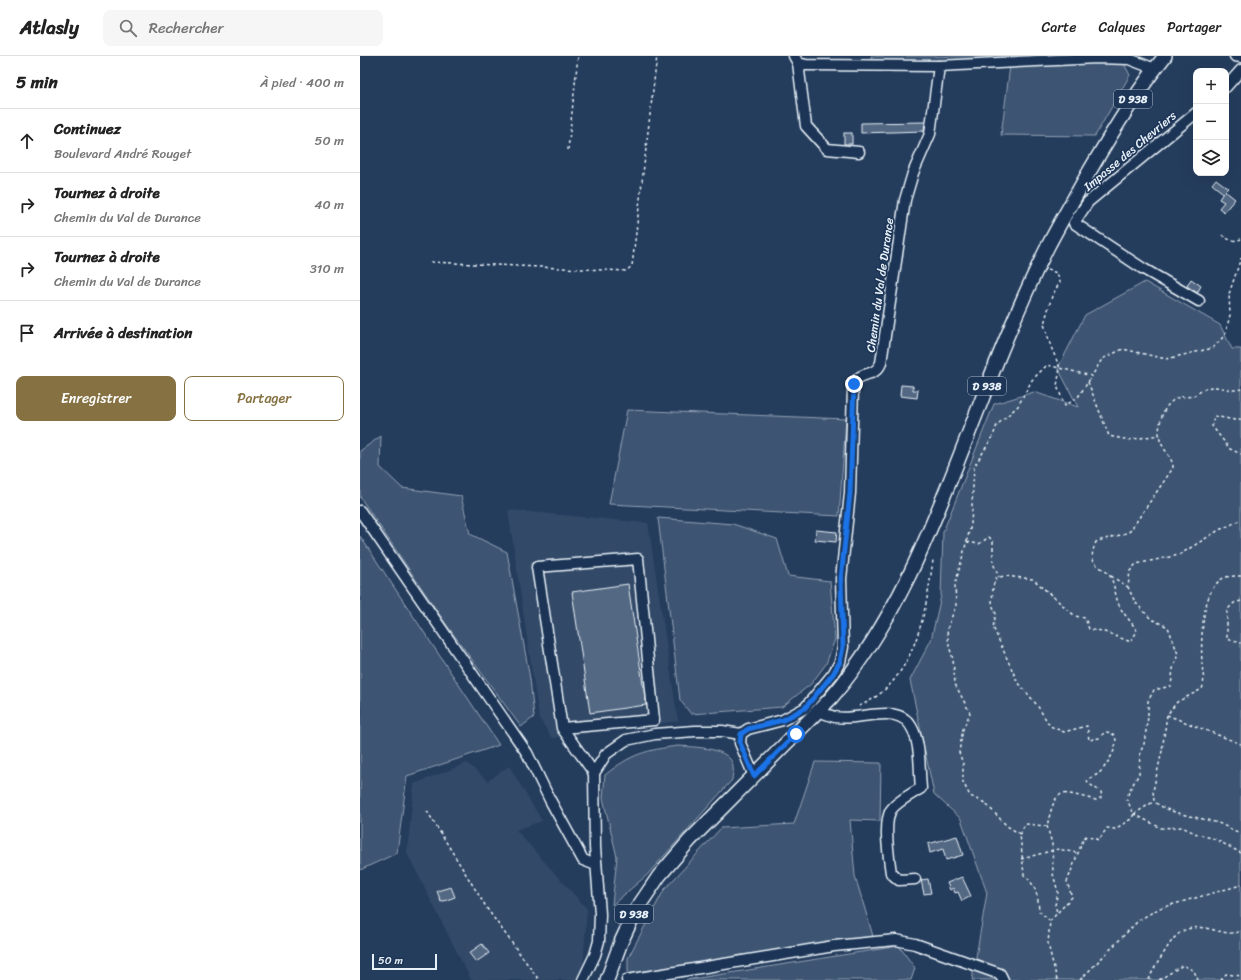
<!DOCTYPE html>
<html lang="fr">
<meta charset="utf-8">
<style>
:root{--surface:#fff;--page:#f6f6f6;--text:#222;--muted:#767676;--line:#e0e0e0;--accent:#857141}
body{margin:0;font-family:Sriracha,sans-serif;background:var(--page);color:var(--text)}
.controls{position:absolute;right:12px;top:12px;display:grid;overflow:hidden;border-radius:8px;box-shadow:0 4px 16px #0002}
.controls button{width:36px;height:36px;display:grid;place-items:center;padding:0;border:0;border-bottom:1px solid var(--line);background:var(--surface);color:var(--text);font:20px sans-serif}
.scale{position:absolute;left:12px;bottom:10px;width:65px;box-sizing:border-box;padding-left:4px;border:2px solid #e8f1f8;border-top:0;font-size:11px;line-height:14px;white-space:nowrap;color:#e8f1f8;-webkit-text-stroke:3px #1d3557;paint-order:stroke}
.stop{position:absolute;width:12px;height:12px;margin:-9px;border:3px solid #1a73e8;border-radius:50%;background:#fff}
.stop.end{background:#1a73e8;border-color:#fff;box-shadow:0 1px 4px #0008}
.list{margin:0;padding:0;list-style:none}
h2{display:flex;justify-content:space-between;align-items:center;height:52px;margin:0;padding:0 16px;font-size:17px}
h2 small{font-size:13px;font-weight:400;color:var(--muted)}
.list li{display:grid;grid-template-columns:26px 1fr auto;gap:12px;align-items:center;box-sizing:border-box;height:64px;padding:0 16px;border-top:1px solid var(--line)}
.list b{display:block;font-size:15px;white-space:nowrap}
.list p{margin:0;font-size:13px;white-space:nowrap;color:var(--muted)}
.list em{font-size:13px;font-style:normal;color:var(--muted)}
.actions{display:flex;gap:8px;padding:12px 16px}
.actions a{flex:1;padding:9px 0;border:1px solid var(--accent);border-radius:8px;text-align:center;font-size:14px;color:var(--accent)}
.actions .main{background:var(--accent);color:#fff}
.icon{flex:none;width:22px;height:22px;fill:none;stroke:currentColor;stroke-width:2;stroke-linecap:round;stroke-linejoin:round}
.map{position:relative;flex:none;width:881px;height:924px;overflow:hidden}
header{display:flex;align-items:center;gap:24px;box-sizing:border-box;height:56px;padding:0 20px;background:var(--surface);border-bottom:1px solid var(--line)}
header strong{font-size:19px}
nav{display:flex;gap:22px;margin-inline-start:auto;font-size:14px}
.search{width:280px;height:36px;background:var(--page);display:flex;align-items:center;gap:10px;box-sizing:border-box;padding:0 14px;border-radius:8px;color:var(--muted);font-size:15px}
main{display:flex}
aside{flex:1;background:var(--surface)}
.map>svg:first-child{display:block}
</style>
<header>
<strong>Atlasly</strong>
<div class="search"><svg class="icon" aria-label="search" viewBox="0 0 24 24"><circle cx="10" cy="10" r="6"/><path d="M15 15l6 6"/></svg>Rechercher</div>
<nav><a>Carte</a><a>Calques</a><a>Partager</a></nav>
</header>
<main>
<aside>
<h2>5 min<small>À pied · 400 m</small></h2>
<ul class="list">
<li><svg class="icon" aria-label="ahead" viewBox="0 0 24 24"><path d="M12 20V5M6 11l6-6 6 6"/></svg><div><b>Continuez</b><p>Boulevard André Rouget</p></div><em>50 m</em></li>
<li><svg class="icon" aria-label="right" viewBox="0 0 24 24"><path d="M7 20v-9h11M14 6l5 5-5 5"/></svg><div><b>Tournez à droite</b><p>Chemin du Val de Durance</p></div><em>40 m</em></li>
<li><svg class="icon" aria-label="right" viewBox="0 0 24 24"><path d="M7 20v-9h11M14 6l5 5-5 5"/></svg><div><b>Tournez à droite</b><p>Chemin du Val de Durance</p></div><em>310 m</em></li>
<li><svg class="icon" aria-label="arrive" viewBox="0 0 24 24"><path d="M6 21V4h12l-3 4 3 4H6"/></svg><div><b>Arrivée à destination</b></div></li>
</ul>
<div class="actions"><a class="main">Enregistrer</a><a>Partager</a></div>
</aside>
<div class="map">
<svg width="881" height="924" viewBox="0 0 881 924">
<rect width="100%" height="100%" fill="#253d5d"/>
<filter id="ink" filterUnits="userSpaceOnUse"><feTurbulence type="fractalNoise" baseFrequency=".025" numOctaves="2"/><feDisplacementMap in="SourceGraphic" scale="8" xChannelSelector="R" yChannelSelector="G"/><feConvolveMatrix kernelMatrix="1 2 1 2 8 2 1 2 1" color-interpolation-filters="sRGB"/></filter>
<g filter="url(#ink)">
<!-- built -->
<g fill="#334a68">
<path d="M148 454 288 467 318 665 192 682 179 662Z"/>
<path d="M107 707 128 725 149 710 182 765 156 774 227 853 222 924H111L47 797 54 728Z"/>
</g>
<!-- green -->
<g fill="#3e5472" stroke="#93a2b5">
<path d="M511 0H675L570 6 511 5Z"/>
<path d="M763 6 770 19 735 80 641 79 650 10Z"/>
<path d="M785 226 860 269 872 293H881V924H612L627 837 601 763 574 738 550 624 571 584 581 540 583 476 634 348 674 336 718 351 698 312 725 259Z"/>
<path d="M267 354 486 363 479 460 249 448Z"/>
<path d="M21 380 20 411 42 432 101 440 110 478 147 496 170 623 174 661 161 671 86 568 0 441V395Z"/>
<path d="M298 462 373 468 417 483 428 520 470 525 475 583 466 608 451 628 422 651 331 658 320 644Z"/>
<path d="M0 480 139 689 47 720 37 797 0 814Z"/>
<path d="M318 690C333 691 372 691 373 711 374 715 372 720 372 724L287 819 252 849 257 801 243 742 245 719C271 698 286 694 318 690Z"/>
<path d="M455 706 521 707 520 765 490 764 495 820 513 880 268 919V902L304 834 361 772 434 768Z"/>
<path d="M539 890 555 912 551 924H326Z"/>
</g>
<!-- building -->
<g fill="#536782" stroke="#e8f1f8">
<path d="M565 66 564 75 501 77V67Z"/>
<rect x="484" y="77" width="8" height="11"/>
<path d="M856 123 868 132 865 135 875 143 864 156 859 152 864 146 859 143 863 137 852 128Z"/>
<path d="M831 223 841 230 837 237 827 230Z"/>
<path d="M541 329 553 330V334H558L557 342 540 340Z"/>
<path d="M456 474 477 476 476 486 455 484Z"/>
<path d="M268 528 286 649 230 657 212 536Z"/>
<path d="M597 780 603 799 586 804 583 793 570 797 568 788Z"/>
<path d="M602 821 611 840 602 845 598 836 595 837 593 832 590 834 587 827Z"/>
<path d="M568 823 571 837 564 838 561 824Z"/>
<path d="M91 831 95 841 81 846 77 835Z"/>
<path d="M122 888 129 897 116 906 109 897Z"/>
</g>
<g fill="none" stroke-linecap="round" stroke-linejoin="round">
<defs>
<g id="minor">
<path d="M434 0 438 7 446 9 579 10"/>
<path d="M875 0 881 1"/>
<path d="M438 7 446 70 467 93 499 96"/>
<path d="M866 31 881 14"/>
<path d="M836 57 728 146 714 167 782 212 839 245"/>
<path d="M0 455 167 697 190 744 223 804 236 809"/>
<path d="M458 655C464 657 470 660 475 661 500 666 540 644 553 674 561 691 559 714 561 732 552 738 537 745 531 754 523 767 529 802 531 817L539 824 555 823"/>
<path d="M202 672 177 511 278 503 294 664 202 672 234 717"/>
<path d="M394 720 380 687 381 678 388 673 423 664 445 652 473 618 480 606 483 591 481 523 490 437 493 332C498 312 514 324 521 307L545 144 553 117 570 78 579 10 737 2 769 3 795 13"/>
<path d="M223 924 235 899 239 885 240 858 235 791 234 717 246 698 266 684 295 678 335 675H362L381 678"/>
<path d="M267 924 474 890 536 884 555 888 640 918 643 924"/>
</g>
<path id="major" d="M247 924 261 886 276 854 299 820 330 784 471 642C544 556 578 454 619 351 640 296 662 242 688 190 701 165 715 141 729 116 752 76 776 36 805 0"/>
</defs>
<!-- minor casing -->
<use href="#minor" stroke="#e8f1f8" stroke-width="13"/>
<!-- major casing -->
<use href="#major" stroke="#e8f1f8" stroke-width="16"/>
<!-- path -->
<g stroke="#e8f1f8" stroke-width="1.5" stroke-dasharray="3 3" stroke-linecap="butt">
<path d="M208 94 218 0"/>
<path d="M862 179C868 184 874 186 881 183"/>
<path d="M71 206 266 215 272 210 297 0"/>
<path d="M687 214 697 217 700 226 692 240 684 268 691 291 700 312 697 330 705 350 718 341 732 320"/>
<path d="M728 326 749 380 769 384 799 379"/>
<path d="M881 363 875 364 854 360 852 370 870 393 881 398"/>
<path d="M607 486 619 488 629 481 633 485V507L639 521"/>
<path d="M751 520 768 531"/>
<path d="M881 520C876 520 870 520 866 521 840 530 841 587 842 609 843 618 845 625 842 633L817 646 807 659 802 695 793 735 794 745C807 758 840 761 858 767 866 770 873 775 881 777"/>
<path d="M881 545 874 547 867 554V583L881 587"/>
<path d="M499 650C555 627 566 556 573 504"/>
<path d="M807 659 881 688"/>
<path d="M67 755 128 854 179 924"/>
<path d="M774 758 801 772 822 771 837 778 855 783 881 797"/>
<path d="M774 758 793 746"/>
<path d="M687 770 692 788 693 818 698 836 695 849 697 856"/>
<path d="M660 778 665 768 687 770C697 728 699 736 736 744L742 741 741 736 728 727 727 724C731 721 735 720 738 718 747 711 769 676 745 676L739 682 729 684 727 670 704 676 690 670 677 649 657 625 633 571 636 558 632 548 633 530 636 522 644 520 673 523 715 560 725 562 729 573 742 575 771 586 777 575C772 566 763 558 759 549 755 540 755 530 751 522 745 508 724 513 736 486 747 481 759 481 770 475L813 412C813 400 800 392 799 379 799 364 804 346 820 341 825 340 830 342 835 339 842 335 844 331 854 331 863 331 872 336 881 333"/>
<path d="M661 803 698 793 717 797"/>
<path d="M690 865 679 855C678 840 676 829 664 819L660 778 647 770 625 747 610 740 603 726V708L599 696 603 673 610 657 595 628 593 603 589 590 587 574 596 549 595 529 611 469 614 411 633 380 637 369 658 350 672 324 687 309 732 320 742 303 763 293 806 303 853 292 865 279 870 259 869 238 881 202"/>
<path d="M697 924 688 888 690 865 712 841 707 826 723 784 726 780 739 784 747 772 755 773 771 763 774 758 767 744 769 735 779 718 780 697 784 688 788 661V645L794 634 811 630 813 613 818 598 808 571 791 563 775 546 768 531 770 515 776 508 819 499 859 474 881 464"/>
<path d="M720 924 779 864 800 852 881 829"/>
<path d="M789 924C792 915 797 908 802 900 813 882 820 869 845 872 858 874 869 880 881 875"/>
<path d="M799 924 823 909 834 915 838 924"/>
<path d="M861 924 866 918 881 920"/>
</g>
<!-- minor -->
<use href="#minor" stroke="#1d3557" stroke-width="10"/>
<!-- major -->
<use href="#major" stroke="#1d3557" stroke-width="13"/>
</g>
</g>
<g fill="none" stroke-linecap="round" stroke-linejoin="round" filter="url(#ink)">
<!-- route -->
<path stroke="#1a73e8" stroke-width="5" d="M436 678 394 720 380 687 381 678 388 673 423 664 445 652 473 618 480 606 483 591 481 523 490 437 494 328"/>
</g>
<g text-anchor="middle" stroke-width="3.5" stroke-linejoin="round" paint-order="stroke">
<!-- shield labels -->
<g fill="#1d3557" stroke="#abb9c8" stroke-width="1">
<rect x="754" y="34" width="38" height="18" rx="3"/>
<rect x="608" y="321" width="38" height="18" rx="3"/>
<rect x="255" y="849" width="38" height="18" rx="3"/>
</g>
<g font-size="11" font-weight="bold" fill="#e8f1f8">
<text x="773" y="47">D 938</text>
<text x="627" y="334">D 938</text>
<text x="274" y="862">D 938</text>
</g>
<!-- street labels -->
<g font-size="12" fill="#e8f1f8" stroke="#1d3557">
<text transform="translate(770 95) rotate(-40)" y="4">Impasse des Chevriers</text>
<text transform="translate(520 229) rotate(-82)" y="4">Chemin du Val de Durance</text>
</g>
</g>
</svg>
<div class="controls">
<button>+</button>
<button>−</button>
<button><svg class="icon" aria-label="layers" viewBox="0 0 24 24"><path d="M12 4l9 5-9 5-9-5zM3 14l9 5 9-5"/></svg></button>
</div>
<div class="scale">50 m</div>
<div class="stop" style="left:436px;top:678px"></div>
<div class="stop end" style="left:494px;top:328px"></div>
</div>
</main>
